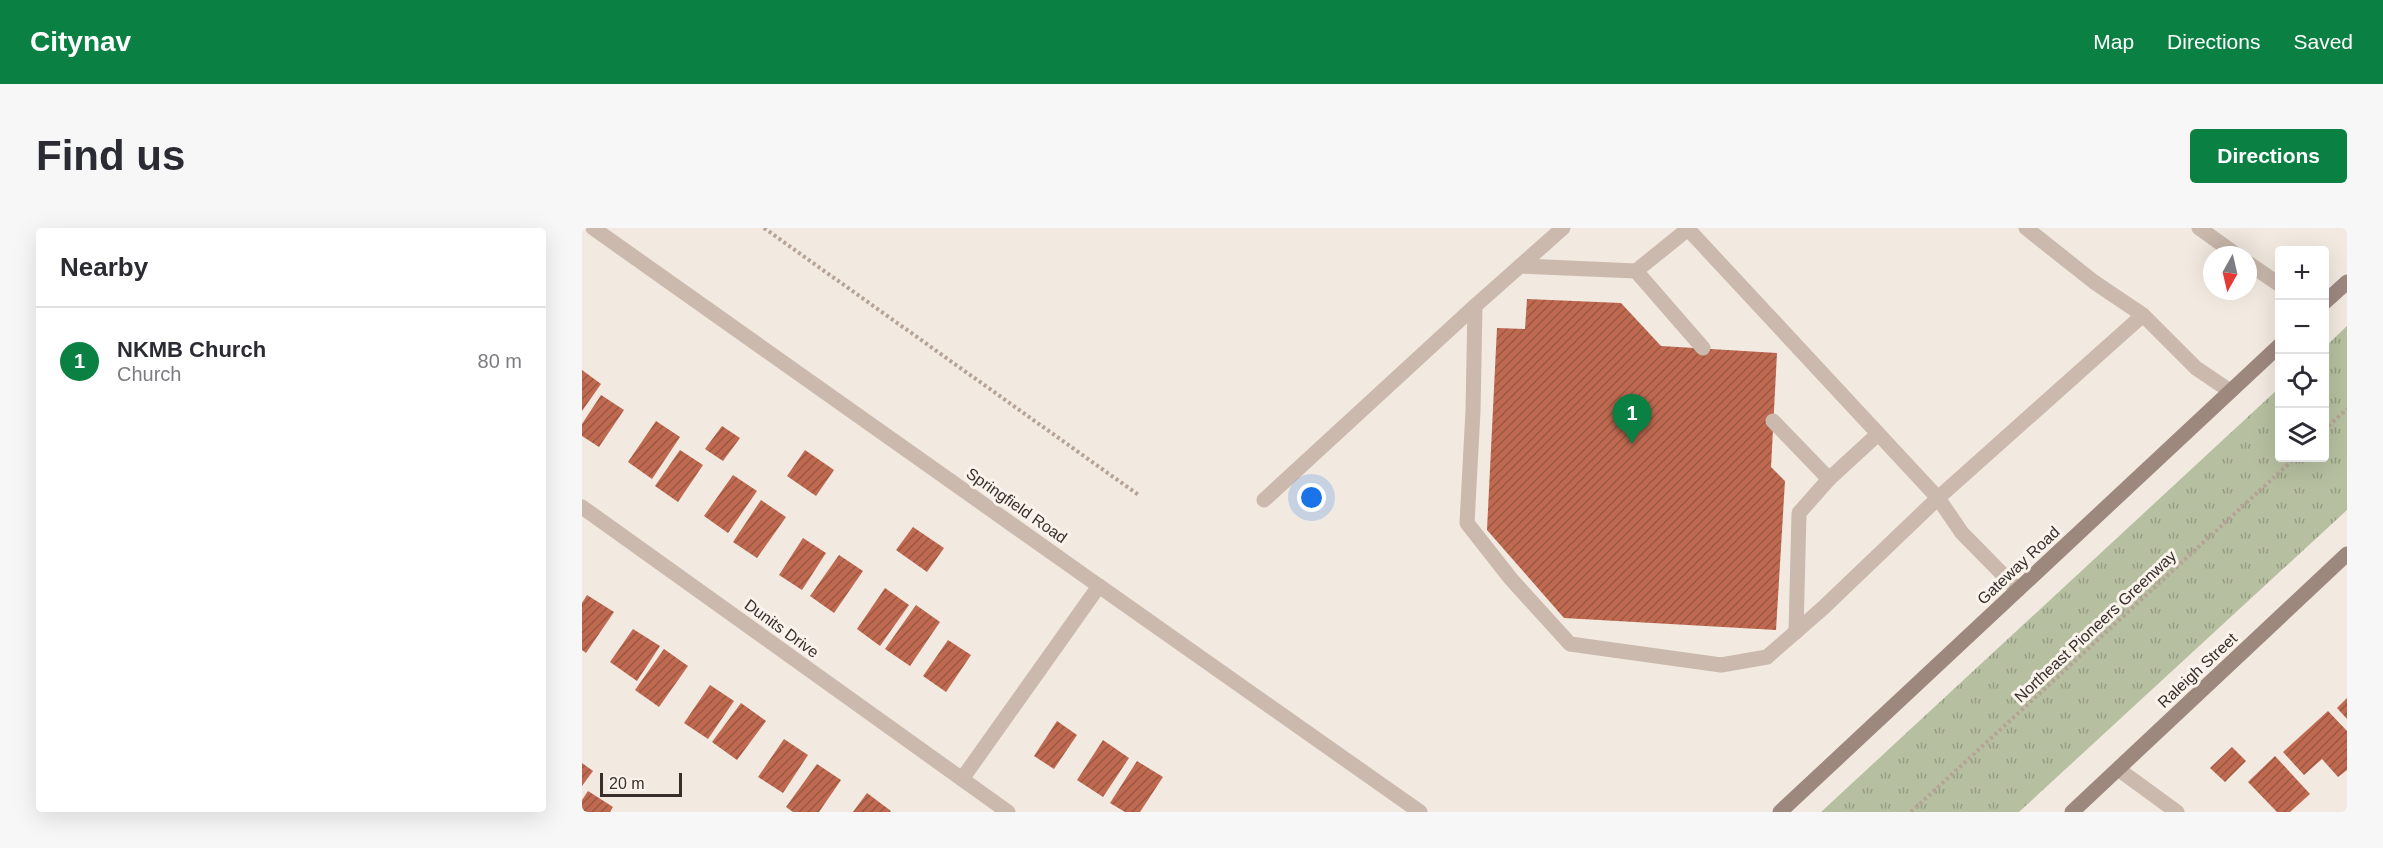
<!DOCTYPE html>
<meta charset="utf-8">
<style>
:root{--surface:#fff;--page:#f7f7f7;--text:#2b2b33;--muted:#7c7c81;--line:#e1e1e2;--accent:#0b8043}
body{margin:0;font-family:Arial,sans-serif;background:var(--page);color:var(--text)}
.controls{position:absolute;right:18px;top:18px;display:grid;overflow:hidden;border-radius:6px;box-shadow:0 6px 24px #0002}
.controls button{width:54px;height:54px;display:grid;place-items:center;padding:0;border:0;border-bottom:2px solid var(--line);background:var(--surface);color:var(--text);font:30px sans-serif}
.compass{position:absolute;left:1621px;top:18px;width:54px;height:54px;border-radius:50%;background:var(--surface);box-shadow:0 6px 24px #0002;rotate:188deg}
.scale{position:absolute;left:18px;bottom:15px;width:82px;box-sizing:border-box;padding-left:6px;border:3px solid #382f2b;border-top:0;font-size:16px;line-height:21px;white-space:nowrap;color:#382f2b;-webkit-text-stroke:4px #f9f3ec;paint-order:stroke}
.you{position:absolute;left:730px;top:270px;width:21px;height:21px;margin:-15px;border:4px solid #fff;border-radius:50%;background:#1a73e8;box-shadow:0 0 0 9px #1a73e833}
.badge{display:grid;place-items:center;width:39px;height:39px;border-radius:50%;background:var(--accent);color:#fff;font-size:20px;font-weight:700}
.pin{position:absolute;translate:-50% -50px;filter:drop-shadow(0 2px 3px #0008)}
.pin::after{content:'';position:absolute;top:32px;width:21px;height:18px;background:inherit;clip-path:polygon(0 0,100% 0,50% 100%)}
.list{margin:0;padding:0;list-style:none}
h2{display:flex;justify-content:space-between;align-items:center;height:78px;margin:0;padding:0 24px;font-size:26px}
h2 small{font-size:20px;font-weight:400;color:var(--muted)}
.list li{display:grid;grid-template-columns:39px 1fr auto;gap:18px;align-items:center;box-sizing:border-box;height:108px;padding:0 24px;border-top:2px solid var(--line)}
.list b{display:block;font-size:22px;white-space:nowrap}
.list p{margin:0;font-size:20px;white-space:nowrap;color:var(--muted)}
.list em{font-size:20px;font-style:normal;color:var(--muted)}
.icon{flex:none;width:33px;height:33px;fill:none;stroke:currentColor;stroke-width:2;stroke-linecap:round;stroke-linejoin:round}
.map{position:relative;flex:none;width:1765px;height:584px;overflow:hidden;border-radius:6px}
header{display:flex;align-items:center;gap:36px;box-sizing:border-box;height:84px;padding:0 30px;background:var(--accent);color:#fff}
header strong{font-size:28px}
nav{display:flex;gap:33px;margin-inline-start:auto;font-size:21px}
.intro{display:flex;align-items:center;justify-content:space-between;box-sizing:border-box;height:144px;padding:0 36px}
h1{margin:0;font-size:42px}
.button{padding:15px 27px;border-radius:6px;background:var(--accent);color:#fff;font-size:21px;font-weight:700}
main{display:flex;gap:36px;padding:0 36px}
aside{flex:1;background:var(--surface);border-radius:6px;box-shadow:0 6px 24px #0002}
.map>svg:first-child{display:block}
</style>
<header>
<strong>Citynav</strong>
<nav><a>Map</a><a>Directions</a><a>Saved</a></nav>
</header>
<div class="intro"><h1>Find us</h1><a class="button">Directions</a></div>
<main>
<aside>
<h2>Nearby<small></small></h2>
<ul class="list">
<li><span class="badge">1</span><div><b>NKMB Church</b><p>Church</p></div><em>80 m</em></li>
</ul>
</aside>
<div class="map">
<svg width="1765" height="584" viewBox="0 0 1765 584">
<defs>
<pattern id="park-tufts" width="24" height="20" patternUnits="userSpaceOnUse" patternTransform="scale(1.5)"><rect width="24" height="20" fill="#b6c0a0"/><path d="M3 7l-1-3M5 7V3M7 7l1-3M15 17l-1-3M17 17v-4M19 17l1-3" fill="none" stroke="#959c83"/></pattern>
<pattern id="building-hatch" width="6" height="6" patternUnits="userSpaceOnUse" patternTransform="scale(1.5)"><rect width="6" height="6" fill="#bf6951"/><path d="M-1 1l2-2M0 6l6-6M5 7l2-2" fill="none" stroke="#9c5743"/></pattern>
</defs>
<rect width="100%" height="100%" fill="#f2e9e0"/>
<!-- park -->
<path fill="url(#park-tufts)" d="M1765 98V282L1437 584H1239L1697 160 1698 230H1742L1743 119Z"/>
<!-- building -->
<g fill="url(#building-hatch)">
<path d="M945 71 1039 75 1079 118 1195 125 1189 239 1203 253 1194 402 982 390 905 302 915 100 943 101Z"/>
<path d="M0 142 19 156 0 183Z"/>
<path d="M19 167 42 182 17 219 0 208V196Z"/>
<path d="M74 193 98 209 70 251 46 234Z"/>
<path d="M140 198 158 210 141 233 123 221Z"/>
<path d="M98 222 121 237 96 274 73 258Z"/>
<path d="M223 222 252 242 234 268 205 248Z"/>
<path d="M151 247 175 263 146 305 122 288Z"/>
<path d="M179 272 204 289 175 330 151 314Z"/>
<path d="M331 299 362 320 345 344 314 322Z"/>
<path d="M221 310 244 325 220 362 197 347Z"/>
<path d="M257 327 281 343 252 385 228 368Z"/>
<path d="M303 360 327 377 298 418 275 401Z"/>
<path d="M5 367 32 384 4 425 0 422V375Z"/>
<path d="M334 377 358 394 328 438 303 421Z"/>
<path d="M51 401 78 418 55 453 28 434Z"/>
<path d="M366 412 389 427 364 464 341 448Z"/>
<path d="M82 421 106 438 77 479 53 462Z"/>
<path d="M128 457 152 473 126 511 102 495Z"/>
<path d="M1765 470V491L1755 480Z"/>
<path d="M159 475 184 493 155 532 130 514Z"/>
<path d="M1746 483 1765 503V542L1756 549 1740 531 1722 547 1701 524Z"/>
<path d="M475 493 495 507 472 541 452 528Z"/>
<path d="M202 511 226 527 201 565 176 549Z"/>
<path d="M521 512 547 530 521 569 495 552Z"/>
<path d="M1650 519 1664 533 1643 554 1628 540Z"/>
<path d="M1693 528 1728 566 1708 584H1695L1666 554Z"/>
<path d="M555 533 581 549 558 584H543L528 575Z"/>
<path d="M0 535 11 543 0 558Z"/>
<path d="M235 536 259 552 237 584H211L204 579Z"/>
<path d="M6 563 31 579 28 584H0V572Z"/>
<path d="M285 565 309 583 308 584H271Z"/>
</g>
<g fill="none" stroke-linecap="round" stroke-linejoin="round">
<!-- path -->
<g stroke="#b5a396" stroke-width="4" stroke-dasharray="3 3" stroke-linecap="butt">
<path d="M182 0 558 268"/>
<path d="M1742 202 1765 181"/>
<path d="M1329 584 1713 230"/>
</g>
<!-- lane -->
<g stroke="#cab9ac" stroke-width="15">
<path d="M11 0 517 358"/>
<path d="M981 0 893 78 891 183 885 295 929 351 988 416 1139 437 1185 429 1241 380 1356 270 1105 0"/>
<path d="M1444 0 1512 54 1561 87 1614 140 1648 163"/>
<path d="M939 38 1054 43 1106 1"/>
<path d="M1054 43 1121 120"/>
<path d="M1191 193 1247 251"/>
<path d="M682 272 893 78"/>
<path d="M1436 362 1380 305 1356 270 1561 87"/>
<path d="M1214 404 1217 285 1247 251 1296 206"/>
</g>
<!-- street -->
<g stroke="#cab9ac" stroke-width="15">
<path d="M1617 0 1655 27"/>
<path d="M1666 35 1698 57"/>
<path d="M0 279 426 584"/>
<path d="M1536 541 1595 584"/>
<path d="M380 551 517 358 838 584"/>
</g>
<!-- secondary -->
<g stroke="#9d887e" stroke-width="15">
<path d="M1742 75 1765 54"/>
<path d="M1198 584 1698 117"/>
<path d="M1490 584 1765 326"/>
</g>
</g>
<g text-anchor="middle" stroke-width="6" stroke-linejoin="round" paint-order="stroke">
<!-- street labels -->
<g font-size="16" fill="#382f2b" stroke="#f9f3ec">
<text transform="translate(435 277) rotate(35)" y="6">Springfield Road</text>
<text transform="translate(1436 337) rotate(-43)" y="6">Gateway Road</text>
<text transform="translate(1513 398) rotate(-43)" y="6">Northeast Pioneers Greenway</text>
<text transform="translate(200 400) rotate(36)" y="6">Dunits Drive</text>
<text transform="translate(1615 442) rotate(-43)" y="6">Raleigh Street</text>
</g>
</g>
</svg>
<div class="controls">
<button>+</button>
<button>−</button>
<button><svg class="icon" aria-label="locate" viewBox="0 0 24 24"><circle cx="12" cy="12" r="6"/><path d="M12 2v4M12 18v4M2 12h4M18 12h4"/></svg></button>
<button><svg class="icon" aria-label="layers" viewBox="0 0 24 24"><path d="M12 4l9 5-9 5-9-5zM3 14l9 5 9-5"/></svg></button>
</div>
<svg class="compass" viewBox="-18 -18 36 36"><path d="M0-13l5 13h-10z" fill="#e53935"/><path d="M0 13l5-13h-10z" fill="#7c7c81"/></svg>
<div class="scale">20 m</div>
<div class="you"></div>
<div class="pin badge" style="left:1050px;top:216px">1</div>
</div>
</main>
